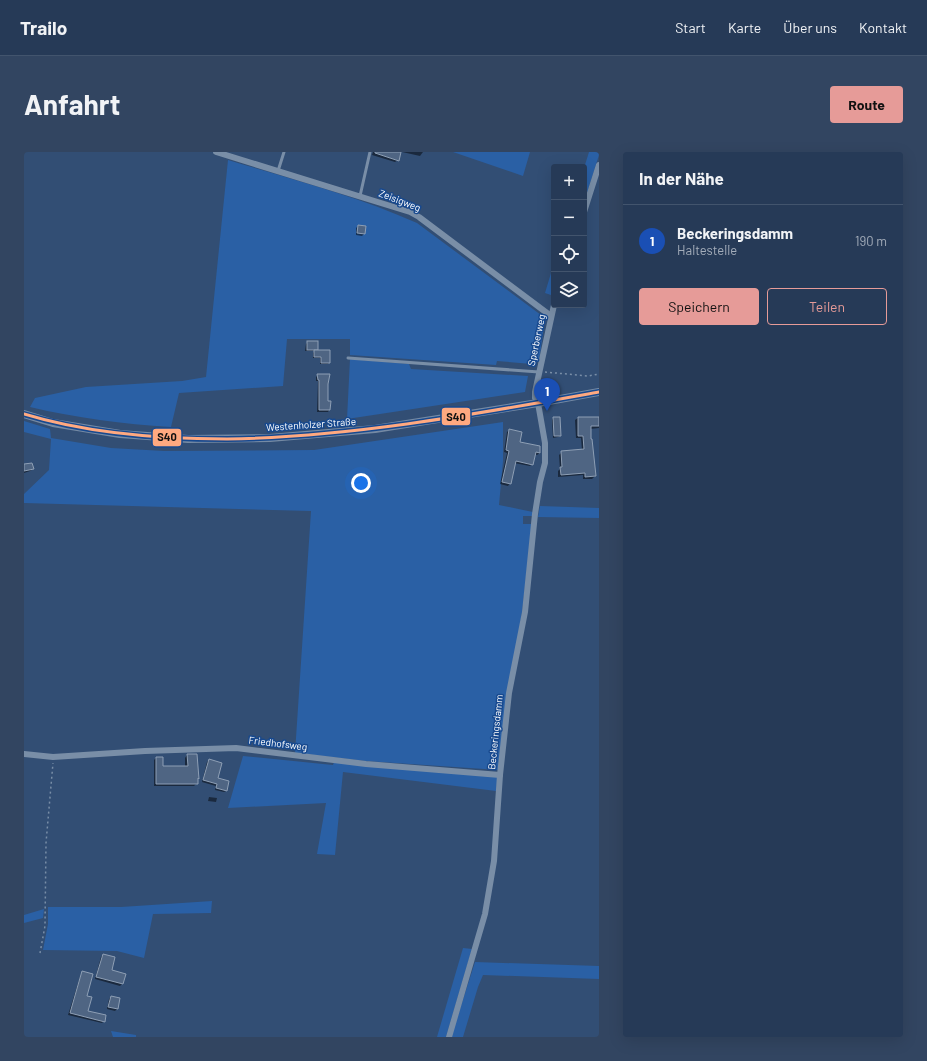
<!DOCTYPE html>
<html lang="de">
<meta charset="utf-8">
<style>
:root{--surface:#263a57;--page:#324561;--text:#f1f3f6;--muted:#a4adba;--line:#42546d;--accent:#e69b98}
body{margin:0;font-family:Barlow,sans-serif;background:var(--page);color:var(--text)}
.controls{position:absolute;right:12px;top:12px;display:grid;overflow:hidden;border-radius:4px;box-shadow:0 4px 16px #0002}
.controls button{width:36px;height:36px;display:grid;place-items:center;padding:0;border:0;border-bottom:1px solid var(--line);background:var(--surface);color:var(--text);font:20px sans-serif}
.you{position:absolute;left:337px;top:331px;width:14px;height:14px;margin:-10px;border:3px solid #fff;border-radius:50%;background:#1a73e8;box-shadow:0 0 0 6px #1a73e833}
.badge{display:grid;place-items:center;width:26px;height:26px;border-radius:50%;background:var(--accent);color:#fff;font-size:13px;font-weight:700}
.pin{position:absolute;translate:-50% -33px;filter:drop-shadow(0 1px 2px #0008)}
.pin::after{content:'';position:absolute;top:21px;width:14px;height:12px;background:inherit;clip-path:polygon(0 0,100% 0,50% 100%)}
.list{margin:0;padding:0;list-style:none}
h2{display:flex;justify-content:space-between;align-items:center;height:52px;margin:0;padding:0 16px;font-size:17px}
h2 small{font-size:13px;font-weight:400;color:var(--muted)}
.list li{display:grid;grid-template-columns:26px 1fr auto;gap:12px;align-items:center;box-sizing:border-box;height:72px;padding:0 16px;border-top:1px solid var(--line)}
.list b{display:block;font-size:15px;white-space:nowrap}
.list p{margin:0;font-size:13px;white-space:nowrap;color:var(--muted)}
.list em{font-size:13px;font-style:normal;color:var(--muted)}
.actions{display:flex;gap:8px;padding:12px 16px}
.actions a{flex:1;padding:9px 0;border:1px solid var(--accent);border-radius:4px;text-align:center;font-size:14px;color:var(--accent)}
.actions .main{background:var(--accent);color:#111}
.icon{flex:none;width:22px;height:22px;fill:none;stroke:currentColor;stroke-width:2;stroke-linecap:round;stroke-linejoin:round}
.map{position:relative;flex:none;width:575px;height:885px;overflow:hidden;border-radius:4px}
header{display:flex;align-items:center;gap:24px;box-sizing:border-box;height:56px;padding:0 20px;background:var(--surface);border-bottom:1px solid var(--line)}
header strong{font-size:19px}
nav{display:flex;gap:22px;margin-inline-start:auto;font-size:14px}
.intro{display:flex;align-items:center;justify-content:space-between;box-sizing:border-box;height:96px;padding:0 24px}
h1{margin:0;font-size:28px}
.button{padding:10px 18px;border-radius:4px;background:var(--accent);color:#111;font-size:14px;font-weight:700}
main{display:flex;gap:24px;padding:0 24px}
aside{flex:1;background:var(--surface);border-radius:4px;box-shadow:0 4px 16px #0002}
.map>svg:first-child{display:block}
</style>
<header>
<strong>Trailo</strong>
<nav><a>Start</a><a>Karte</a><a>Über uns</a><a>Kontakt</a></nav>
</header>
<div class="intro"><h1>Anfahrt</h1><a class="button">Route</a></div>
<main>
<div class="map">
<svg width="575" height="885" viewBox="0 0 575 885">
<rect width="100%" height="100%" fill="#324e74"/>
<!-- green -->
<g fill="#2a60a5">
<path d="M429 0H506L499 24Z"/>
<path d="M565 0H575V3L560 51V16Z"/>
<path d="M204 8C267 27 333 44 393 71L521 166 515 209 508 212 473 209 472 213 326 203V187H263L259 234 155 241 147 275C99 272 52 266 6 255L11 246 62 235 158 229 182 225Z"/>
<path d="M530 111V144L521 141Z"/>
<path d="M326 207 385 212 387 217 504 224 501 240 323 267Z"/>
<path d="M0 269 26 277 27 286 87 296 140 299 290 298 479 270V309L475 353 509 360V364H499V372H508L498 460 475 618 342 609 271 601 287 359 0 351V342L25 318 27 287 0 280Z"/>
<path d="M516 354 575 356V366L514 365Z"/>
<path d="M219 604 309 613 310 610 474 624 472 639 319 620 311 703 293 702 302 651 204 656Z"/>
<path d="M188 749 187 761 129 762 120 806 93 799 19 798 24 772V755H97Z"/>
<path d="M20 757 19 766 0 771V763Z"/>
<path d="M439 796 448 797 422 885H413Z"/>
<path d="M451 810 575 814V827L459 823 454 835 439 885H427Z"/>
<path d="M87 879 112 883V885H89Z"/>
</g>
<!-- shadow -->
<g fill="#0007">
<path d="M349 0H369L374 8 371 10 348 3Z"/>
<path d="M378 0H399L396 4Z"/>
<path d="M334 74 341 75 340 82 338 84 332 83V76Z"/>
<path d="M284 190 305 210 304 212H296V206H289V201L291 199H281L282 192Z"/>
<path d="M294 223 303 232V250H306L305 258 304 260H293L294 229H292V225Z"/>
<path d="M529 266 536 284 534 285 529 286 528 268Z"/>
<path d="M554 266H575V276L566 277V288L571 324 568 327H559V323L534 325V319L536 317 535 303 538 300 558 298 557 286H552L551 268Z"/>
<path d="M485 278 497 281 495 290 516 301 513 303 510 302 508 312 506 314 490 311 486 331 484 334 476 332 483 301 480 300 483 280Z"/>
<path d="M0 313 9 317 6 319 0 321Z"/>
<path d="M163 603 173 631 170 634H130V608L132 606 138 615H161V606Z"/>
<path d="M185 608 192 627 202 639 200 640 191 638 192 634 178 630 183 610Z"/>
<path d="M185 645 193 646 192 650 184 649Z"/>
<path d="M79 803 87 819 101 822 98 832 96 834 71 827 77 805Z"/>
<path d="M59 820 63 859 80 869 78 871 44 863 57 822Z"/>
<path d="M87 845 95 847 93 857 91 859 83 857 85 847Z"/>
</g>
<!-- building -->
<g fill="#4f6583" stroke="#8e9fb5">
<path d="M351 0H377L375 9 351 1Z"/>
<path d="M334 73 342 74 341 82 333 81Z"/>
<rect x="283" y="189" width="11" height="9"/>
<path d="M290 198H306V211H297V205H290Z"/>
<path d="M293 222H306L304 232V249H307L306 258H295V228H294Z"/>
<path d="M529 265H536L537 284H530Z"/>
<path d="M554 265H575V274H567V287H568L572 324 561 325V321L537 323 536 315H538L537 299 560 297 559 284H554Z"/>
<path d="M485 277 498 280 496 290 516 294V301L512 300 509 313 492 309 487 332 478 330 485 299 482 298Z"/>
<path d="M8 311 10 317 0 319V312Z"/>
<path d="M163 602H173L175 627 174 626V632H132V605H139V614H164Z"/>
<path d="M185 607 198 611 194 626 205 629 203 639 192 636 193 632 179 628Z"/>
<path d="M79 802 91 805 88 818 102 822 99 832 72 825Z"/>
<path d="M58 819 69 822 63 844 68 845 64 859 82 863 81 870 46 861Z"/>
<path d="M87 844 96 846 94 857 84 855Z"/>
</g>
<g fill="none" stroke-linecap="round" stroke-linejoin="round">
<!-- path -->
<g stroke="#798ea7" stroke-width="1.5" stroke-dasharray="2 3" stroke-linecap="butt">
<path d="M521 220 564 224 575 222"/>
<path d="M16 801 21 774 22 691 29 611"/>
</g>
<!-- lane -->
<g stroke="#798ea7" stroke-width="3">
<path d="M254 19 260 0"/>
<path d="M336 44 346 0"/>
<path d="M324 206 515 220"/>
</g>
<!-- street -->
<g stroke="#798ea7" stroke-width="6">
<path d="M192 0 386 60 395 65 527 164"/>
<path d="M560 60 575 13"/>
<path d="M0 602 29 605 121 599 212 596 342 612 476 623"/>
<path d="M425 885 461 762 470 709 476 623 485 541 501 460 511 362 516 330 521 311V291L514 251 511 246V240L530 153"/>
</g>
<!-- secondary -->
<path stroke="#758aa4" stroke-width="8" d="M0 262 29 271 96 282 164 287 246 286 351 277 514 251 575 240"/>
<defs>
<path id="bus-1" d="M0 262C65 282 135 287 203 287 328 285 452 262 575 240"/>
</defs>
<!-- bus-1 casing -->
<use href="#bus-1" stroke="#17498f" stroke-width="6"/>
<!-- bus-1 -->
<use href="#bus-1" stroke="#ffa980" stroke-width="3"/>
</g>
<g text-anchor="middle" stroke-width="3" stroke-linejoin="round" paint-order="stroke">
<!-- street labels -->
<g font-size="10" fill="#fff" stroke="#17498f">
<text transform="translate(376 48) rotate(21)" y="4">Zeisigweg</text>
<text transform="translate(512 188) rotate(-78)" y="4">Sperberweg</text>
<text transform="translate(287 272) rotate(-4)" y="4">Westenholzer Straße</text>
<text transform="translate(471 580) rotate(-84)" y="4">Beckeringsdamm</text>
<text transform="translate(254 591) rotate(7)" y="4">Friedhofsweg</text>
</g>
</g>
<g stroke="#17498f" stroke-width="1.5">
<rect x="417" y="255" width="30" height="19" rx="4" fill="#ffa980"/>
<rect x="128" y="276" width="30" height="19" rx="4" fill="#ffa980"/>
</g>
<g font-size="11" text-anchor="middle" font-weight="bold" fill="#111">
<text x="432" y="269">S40</text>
<text x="143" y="289">S40</text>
</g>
</svg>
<div class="controls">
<button>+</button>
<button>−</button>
<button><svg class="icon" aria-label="locate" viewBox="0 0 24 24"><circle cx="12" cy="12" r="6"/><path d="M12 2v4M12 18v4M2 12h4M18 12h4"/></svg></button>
<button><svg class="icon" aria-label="layers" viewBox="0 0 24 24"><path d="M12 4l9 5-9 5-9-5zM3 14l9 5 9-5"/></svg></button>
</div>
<div class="you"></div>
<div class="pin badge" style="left:523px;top:259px;background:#1a4fb4">1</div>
</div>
<aside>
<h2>In der Nähe<small></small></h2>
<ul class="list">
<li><span class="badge" style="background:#1a4fb4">1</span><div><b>Beckeringsdamm</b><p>Haltestelle</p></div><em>190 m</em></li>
</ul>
<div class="actions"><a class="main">Speichern</a><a>Teilen</a></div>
</aside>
</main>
